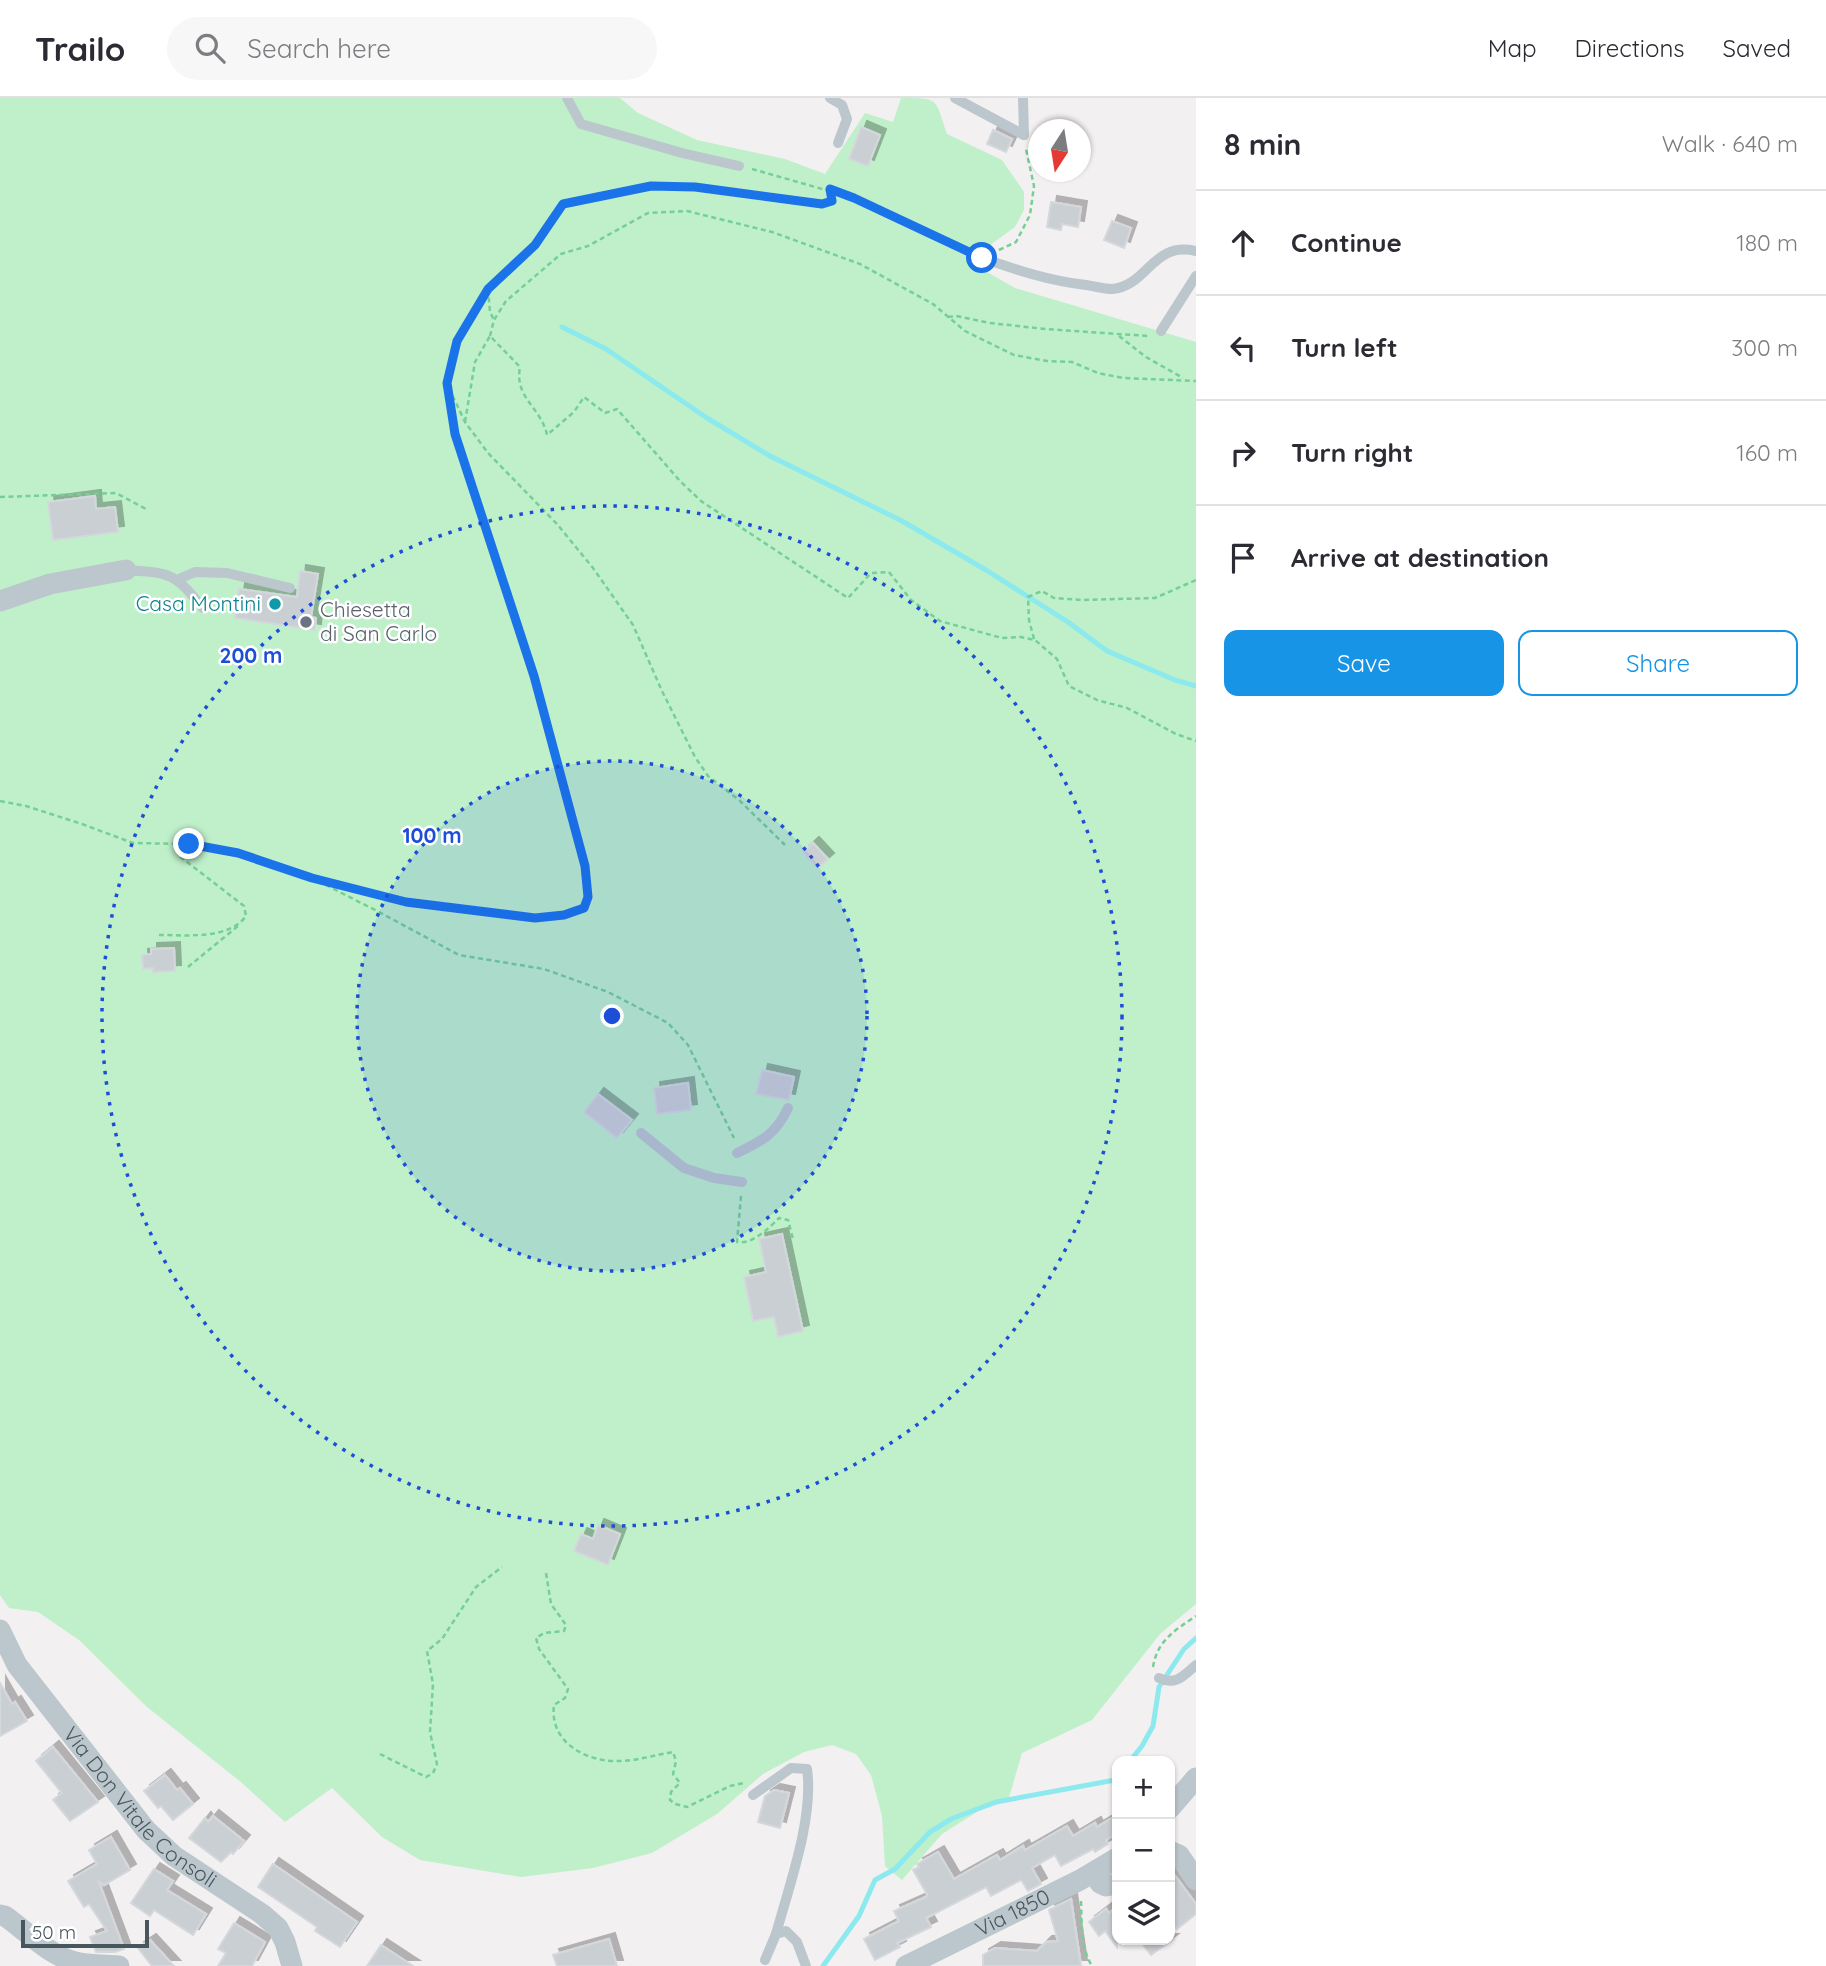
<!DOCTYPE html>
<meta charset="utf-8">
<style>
:root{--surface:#fff;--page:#f7f7f7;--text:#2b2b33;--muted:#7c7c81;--line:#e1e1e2;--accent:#1794e6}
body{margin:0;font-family:Quicksand,sans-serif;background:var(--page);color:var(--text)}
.controls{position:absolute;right:21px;bottom:21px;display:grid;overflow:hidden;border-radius:14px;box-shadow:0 2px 5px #0004}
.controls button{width:63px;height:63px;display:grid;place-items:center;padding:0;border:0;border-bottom:2px solid var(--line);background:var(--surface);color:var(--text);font:35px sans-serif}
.compass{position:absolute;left:1028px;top:21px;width:63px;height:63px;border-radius:50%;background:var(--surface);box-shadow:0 2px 5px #0004;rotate:192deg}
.scale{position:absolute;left:21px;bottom:18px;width:128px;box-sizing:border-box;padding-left:7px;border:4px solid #48575e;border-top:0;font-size:19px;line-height:24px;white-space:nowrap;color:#48575e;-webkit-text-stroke:5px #fff;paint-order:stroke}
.stop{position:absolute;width:21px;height:21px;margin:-16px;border:5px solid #1a73e8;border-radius:50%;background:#fff}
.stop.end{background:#1a73e8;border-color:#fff;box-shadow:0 2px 7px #0008}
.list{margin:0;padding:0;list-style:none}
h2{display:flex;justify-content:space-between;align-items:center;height:91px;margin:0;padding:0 28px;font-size:30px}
h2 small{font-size:23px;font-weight:400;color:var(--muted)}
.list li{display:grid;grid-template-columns:46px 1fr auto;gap:21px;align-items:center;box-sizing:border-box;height:105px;padding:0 28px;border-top:2px solid var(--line)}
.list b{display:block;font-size:26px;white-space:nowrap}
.list em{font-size:23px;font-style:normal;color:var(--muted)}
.actions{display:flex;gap:14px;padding:21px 28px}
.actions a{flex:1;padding:16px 0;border:2px solid var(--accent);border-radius:14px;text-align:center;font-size:24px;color:var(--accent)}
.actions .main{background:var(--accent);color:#fff}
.icon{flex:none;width:38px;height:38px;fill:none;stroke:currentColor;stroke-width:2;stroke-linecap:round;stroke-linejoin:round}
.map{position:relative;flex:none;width:1196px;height:1868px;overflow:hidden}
header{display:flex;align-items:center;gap:42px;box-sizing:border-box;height:98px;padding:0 35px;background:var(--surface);border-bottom:2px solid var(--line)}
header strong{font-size:33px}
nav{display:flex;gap:38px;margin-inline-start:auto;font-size:24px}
.search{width:490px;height:63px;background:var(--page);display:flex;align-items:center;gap:18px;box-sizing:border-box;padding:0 24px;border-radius:38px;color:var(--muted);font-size:26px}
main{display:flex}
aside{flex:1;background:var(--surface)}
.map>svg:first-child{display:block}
</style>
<header>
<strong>Trailo</strong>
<div class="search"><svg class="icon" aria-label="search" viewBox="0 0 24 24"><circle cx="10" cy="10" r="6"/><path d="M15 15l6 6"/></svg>Search here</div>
<nav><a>Map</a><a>Directions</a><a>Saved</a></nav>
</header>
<main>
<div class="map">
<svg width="1196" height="1868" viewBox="0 0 1196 1868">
<defs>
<filter id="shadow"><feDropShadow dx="6" dy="-6" stdDeviation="0" flood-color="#0004"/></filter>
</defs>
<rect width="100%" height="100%" fill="#f3f0f1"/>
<!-- green -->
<path fill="#bff0ca" d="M0 0H620L638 15 697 42 785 61 825 76 865 15 893 24 901 0C940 0 935 0 947 36L1002 62 1024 94V112L1015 129 968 163 1015 190 1196 244V1506L1160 1536 1092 1622 1022 1655 1008 1703 980 1712 942 1736 902 1782 885 1768 882 1718 871 1677 856 1656 832 1647 804 1654 763 1676 717 1716 652 1755 593 1770 521 1779 420 1762 382 1739 332 1690 285 1724 242 1685 147 1609 79 1542 38 1514 9 1510 0 1497Z"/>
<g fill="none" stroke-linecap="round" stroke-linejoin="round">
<!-- stream -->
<g stroke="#8ce9ee" stroke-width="5">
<path d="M562 229 606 251 707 320 770 358 902 423 986 472 1068 524 1107 553 1175 582 1196 588"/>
<path d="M1130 1663 1142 1648 1153 1628 1159 1589 1184 1551 1196 1540"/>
<path d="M823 1868 859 1818 875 1782 895 1771 930 1734 951 1721 996 1704 1115 1682 1117 1678"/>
</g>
</g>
<!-- building -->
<g fill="#cacfd3" stroke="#d4d8dc" stroke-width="2" filter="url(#shadow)">
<path d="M861 29 880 37 868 68 849 61Z"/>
<path d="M993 32 1012 41 1006 54 987 46Z"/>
<path d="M1051 104 1081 109 1078 129 1062 126 1061 132 1047 129Z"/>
<path d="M1112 123 1131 130 1124 150 1104 142Z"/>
<path d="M95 398 96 411 115 409 118 434 53 442 48 404Z"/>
<path d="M300 473 318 476 311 519 316 520 315 532 235 520 239 491 297 499Z"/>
<path d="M813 745 828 761 818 770 803 754Z"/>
<path d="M174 850 175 873 153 874V870L143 871 142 857 151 856V851Z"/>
<path d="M762 972 794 979 789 1002 756 996Z"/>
<path d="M688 985 691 1012 657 1016 654 990Z"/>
<path d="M598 996 632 1022 617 1040 584 1014Z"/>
<path d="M782 1136 803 1233 778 1239 774 1219 753 1223 744 1179 766 1174 759 1141Z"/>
<path d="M598 1427 620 1436 608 1467 574 1453 581 1436 593 1441Z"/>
<path d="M0 1585 12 1606 15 1604 27 1623 0 1638Z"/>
<path d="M53 1649 98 1704 70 1723 53 1702 62 1695 36 1663Z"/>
<path d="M165 1677 177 1692 180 1690 193 1706 173 1722 161 1708 158 1710 144 1693Z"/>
<path d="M774 1692 789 1695 780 1730 758 1724 765 1698Z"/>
<path d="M1117 1717V1735L1106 1742 1108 1746 1095 1754 1093 1751 1061 1768 1055 1757 1032 1770 1041 1786 1028 1793 1021 1782 991 1798 986 1789 926 1820 931 1829 897 1845 900 1849 875 1862 864 1841 899 1823 894 1813 928 1798 913 1772 919 1769 917 1766 938 1754 954 1781 997 1757 1000 1762 1023 1748 1025 1752 1067 1728 1073 1738 1095 1725 1097 1729Z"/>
<path d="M213 1718 244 1743 233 1756 231 1754 221 1764 189 1740 205 1720 208 1724Z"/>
<path d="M111 1739 130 1772 104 1787 99 1784 124 1851 115 1854H96L90 1839 107 1833 89 1806 84 1809 68 1783 97 1766 89 1752Z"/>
<path d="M273 1766 357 1824 340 1849 315 1833 317 1829 258 1789Z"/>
<path d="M154 1771 173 1783 167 1792 206 1816 193 1837 154 1812 150 1818 131 1805Z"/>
<path d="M1170 1771 1196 1806V1816L1177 1831 1170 1821Z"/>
<path d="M1071 1801 1081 1868H983V1857L995 1850 1037 1853 1046 1844 1058 1843 1049 1812Z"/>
<path d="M1117 1808V1849L1105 1833 1099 1838 1089 1824 1106 1811 1109 1815Z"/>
<path d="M234 1825 265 1844 252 1868H218L226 1855 218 1851Z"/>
<path d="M609 1841 617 1868H557L553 1857Z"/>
<path d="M150 1842 174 1868H152L138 1850Z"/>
<path d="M1139 1842H1172L1151 1857Z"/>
<path d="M381 1847 413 1868H367Z"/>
</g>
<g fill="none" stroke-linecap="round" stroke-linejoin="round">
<!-- path -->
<g stroke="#76cf95" stroke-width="2.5" stroke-dasharray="5 3.5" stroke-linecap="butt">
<path d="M752 71 854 100 971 154"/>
<path d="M999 152 1016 144 1030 117 1034 88 1026 51"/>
<path d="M488 191 490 214 494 222"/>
<path d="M948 219 956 218 990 225 1045 231 1148 238"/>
<path d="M490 238 494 222 506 203 561 156 588 148 648 115 687 113 772 134 860 166 933 206 965 233 1014 257 1047 263 1072 264 1098 275 1123 280 1196 283"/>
<path d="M1119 238 1146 259 1183 280"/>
<path d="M449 290 465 324 488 355 557 426 593 470 633 527 662 593 695 659 708 678 739 702 785 747"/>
<path d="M465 324 475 264 490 238 520 269C514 300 541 309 547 337L574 314 584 299 605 315 617 311 680 383 701 403 848 500 871 475 889 474 911 502 940 523 1002 540 1021 539 1035 542 1057 561 1069 588 1097 602 1127 610 1176 636 1196 643"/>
<path d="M0 399 116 395 146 411"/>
<path d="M1034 541 1029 522 1028 499 1042 493 1054 500 1082 502 1155 500 1196 482"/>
<path d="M0 703 26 708 82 726 133 745 189 746 238 755 311 780 406 804 535 820 564 817 584 810 588 799 585 768 534 578 455 336 447 285 457 243 488 191 535 147 563 106 651 88 695 89 822 105 832 103 830 91"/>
<path d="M318 783 377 813 459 857 544 871 608 894 668 925 688 947 734 1040"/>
<path d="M159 837C185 837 229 842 246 818L244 808 178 757V746"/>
<path d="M188 869 238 828"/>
<path d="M741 1098 737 1144C752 1147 769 1130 779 1120L788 1122 793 1141"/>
<path d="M546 1475 551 1506 566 1527 564 1533 544 1535 536 1540 539 1551 568 1591 565 1600 554 1607C549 1644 586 1664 618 1663 636 1663 655 1657 673 1654L676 1663 673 1676 680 1685 671 1694 670 1702 675 1706 687 1709 730 1688 744 1685"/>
<path d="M1153 1569C1157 1543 1175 1532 1196 1518"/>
<path d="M380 1656 426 1679 433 1675 437 1666 430 1634 433 1586 427 1553 442 1541 476 1489 502 1469"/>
<path d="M1081 1803C1082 1825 1080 1849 1092 1868"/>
</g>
<!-- service -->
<g stroke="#bcc7cd" stroke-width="10">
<path d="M567 0 581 26 682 55 739 68"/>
<path d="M830 0 842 7 847 21 838 45"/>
<path d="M955 0 1024 37"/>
<path d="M1023 0 1024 37"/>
<path d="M982 160C1017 172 1049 183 1086 187 1094 188 1104 191 1112 191 1148 188 1152 143 1196 153"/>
<path d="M1161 233 1196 178"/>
<path d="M126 472C172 475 174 475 203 510"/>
<path d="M179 481 195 474 227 475 290 490"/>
<path d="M641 1035 684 1070 714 1080 742 1084"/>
<path d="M737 1055C762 1043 776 1036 788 1010"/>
<path d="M1159 1580C1176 1588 1183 1578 1196 1567"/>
<path d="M753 1697 791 1670 807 1671C814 1720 789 1788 776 1836"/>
<path d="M765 1862 776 1836 786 1833 797 1844 806 1868"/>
</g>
<!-- minor -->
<g stroke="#bcc7cd" stroke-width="21">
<path d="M0 503 50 486 126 472"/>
<path id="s1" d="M0 1532 17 1567 146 1732 174 1758 262 1816 278 1830 285 1844 292 1868"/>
<path d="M1170 1710 1196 1680"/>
<path d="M1170 1753 1179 1757 1196 1782"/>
<path d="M1094 1774 1100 1785 1106 1788 1117 1786"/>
<path d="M0 1817 5 1818C26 1833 49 1857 75 1864 90 1868 104 1866 119 1868"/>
<path id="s2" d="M906 1868 1080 1782 1117 1760"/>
</g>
</g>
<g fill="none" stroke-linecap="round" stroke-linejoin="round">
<!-- route -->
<path stroke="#1a73e8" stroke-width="9" d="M189 746 238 755 312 780 406 804 535 820 564 817 584 810 588 799 585 768 534 578 455 336 447 285 457 243 488 191 535 147 563 106 651 88 695 89 822 106 832 103 830 91 854 100 982 160"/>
</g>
<!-- distance rings -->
<circle cx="612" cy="918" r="255" fill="#1d4ed8" fill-opacity=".12"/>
<g fill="none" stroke="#1d4ed8" stroke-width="3.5" stroke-dasharray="3.5 7">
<circle cx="612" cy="918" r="255"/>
<circle cx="612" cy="918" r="510"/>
</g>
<!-- markers -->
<circle fill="#0f9aa8" stroke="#fff" stroke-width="2.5" cx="275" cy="506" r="7"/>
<circle fill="#6b7280" stroke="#fff" stroke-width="2.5" cx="306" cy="524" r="7"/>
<g text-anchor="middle" stroke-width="5" stroke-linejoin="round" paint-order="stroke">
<!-- culture labels -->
<g font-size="21" fill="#0d838f" stroke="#fff" text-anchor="end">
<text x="261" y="513">Casa Montini</text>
</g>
<!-- worship labels -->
<g font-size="21" fill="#5b616d" stroke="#fff" text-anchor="start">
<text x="320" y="519">Chiesetta<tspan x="320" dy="24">di San Carlo</tspan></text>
</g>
<!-- street labels -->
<g font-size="21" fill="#48575e" stroke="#fff">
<text dy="7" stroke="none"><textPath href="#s1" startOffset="228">Via Don Vitale Consoli</textPath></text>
<text dy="7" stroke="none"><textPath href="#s2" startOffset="119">Via 1850</textPath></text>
</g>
</g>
<circle cx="612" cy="918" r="10" fill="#1d4ed8" stroke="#fff" stroke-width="3.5"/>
<g font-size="21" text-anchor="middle" font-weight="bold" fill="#1d4ed8" stroke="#fff" stroke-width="5" stroke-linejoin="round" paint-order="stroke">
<text x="251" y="565">200 m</text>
<text x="432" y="745">100 m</text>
</g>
</svg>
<div class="controls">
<button>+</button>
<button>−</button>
<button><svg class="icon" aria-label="layers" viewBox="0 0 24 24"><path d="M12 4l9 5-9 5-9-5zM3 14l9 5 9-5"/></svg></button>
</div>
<svg class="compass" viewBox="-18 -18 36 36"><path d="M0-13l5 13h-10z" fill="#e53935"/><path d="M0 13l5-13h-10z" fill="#7c7c81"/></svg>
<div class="scale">50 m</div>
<div class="stop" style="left:982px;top:160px"></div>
<div class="stop end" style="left:189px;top:746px"></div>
</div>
<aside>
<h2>8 min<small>Walk · 640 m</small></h2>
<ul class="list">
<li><svg class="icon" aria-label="ahead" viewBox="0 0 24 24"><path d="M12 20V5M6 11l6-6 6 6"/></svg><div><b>Continue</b></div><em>180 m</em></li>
<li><svg class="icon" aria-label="left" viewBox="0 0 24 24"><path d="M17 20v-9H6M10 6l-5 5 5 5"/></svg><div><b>Turn left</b></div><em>300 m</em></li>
<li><svg class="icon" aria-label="right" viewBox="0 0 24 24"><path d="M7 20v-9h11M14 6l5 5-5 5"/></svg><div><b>Turn right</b></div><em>160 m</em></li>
<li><svg class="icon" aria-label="arrive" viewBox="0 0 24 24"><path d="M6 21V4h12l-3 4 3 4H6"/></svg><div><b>Arrive at destination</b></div></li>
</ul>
<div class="actions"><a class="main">Save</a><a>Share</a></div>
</aside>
</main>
